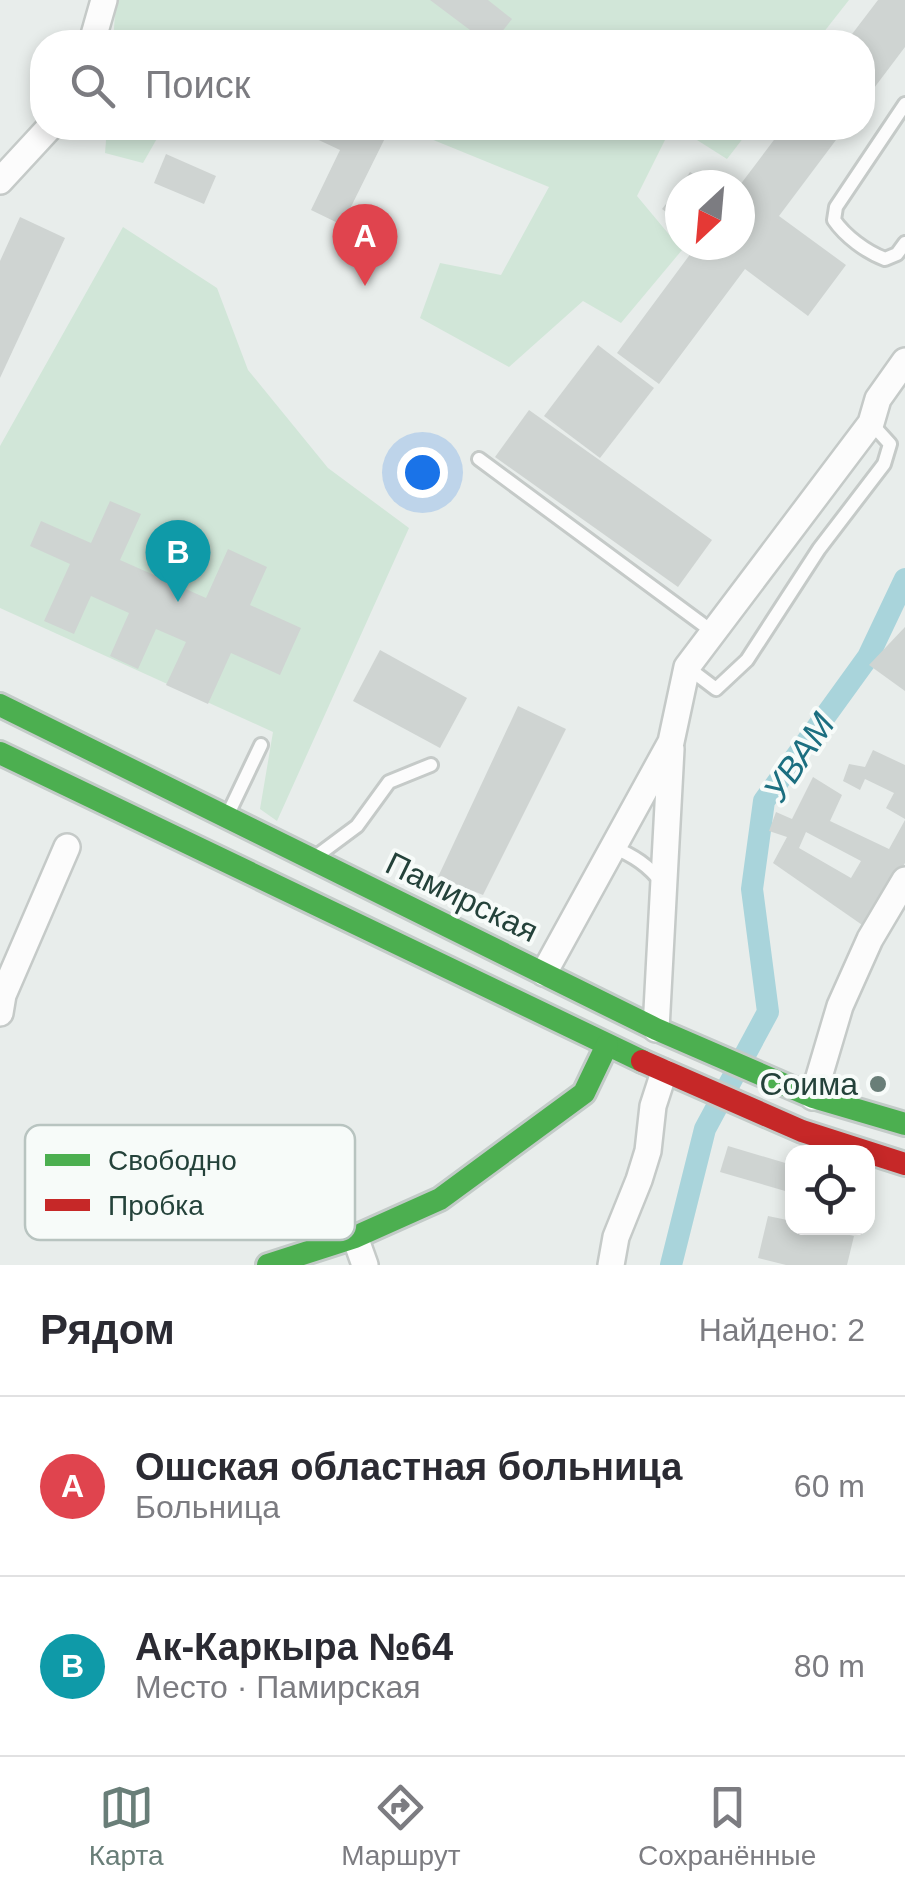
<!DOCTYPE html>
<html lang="ru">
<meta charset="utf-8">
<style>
:root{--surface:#fff;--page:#f2f2f3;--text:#2b2b33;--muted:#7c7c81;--line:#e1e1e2;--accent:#697e78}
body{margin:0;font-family:Helvetica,sans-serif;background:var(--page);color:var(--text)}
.controls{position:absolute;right:30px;bottom:30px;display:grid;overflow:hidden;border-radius:20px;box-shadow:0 5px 15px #0003}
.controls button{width:90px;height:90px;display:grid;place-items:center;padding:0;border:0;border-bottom:2px solid var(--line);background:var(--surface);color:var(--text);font:50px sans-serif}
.compass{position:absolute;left:665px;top:170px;width:90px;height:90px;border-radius:50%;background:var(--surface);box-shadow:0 5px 15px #0003;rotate:206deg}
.you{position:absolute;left:422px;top:472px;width:35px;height:35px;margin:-25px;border:8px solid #fff;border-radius:50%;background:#1a73e8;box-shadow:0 0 0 15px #1a73e833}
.badge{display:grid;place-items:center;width:65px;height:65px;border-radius:50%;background:var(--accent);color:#fff;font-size:32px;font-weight:700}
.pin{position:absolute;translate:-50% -82px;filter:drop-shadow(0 2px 5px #0008)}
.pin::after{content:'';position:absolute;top:52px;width:35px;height:30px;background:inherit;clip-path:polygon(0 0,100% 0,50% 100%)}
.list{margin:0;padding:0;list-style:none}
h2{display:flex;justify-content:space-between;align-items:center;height:130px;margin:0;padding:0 40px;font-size:42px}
h2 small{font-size:32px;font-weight:400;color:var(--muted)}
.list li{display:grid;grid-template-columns:65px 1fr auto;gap:30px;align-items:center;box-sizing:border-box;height:180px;padding:0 40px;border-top:2px solid var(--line)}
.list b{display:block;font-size:38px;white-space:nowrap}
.list p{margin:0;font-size:32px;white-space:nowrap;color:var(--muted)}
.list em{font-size:32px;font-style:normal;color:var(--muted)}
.icon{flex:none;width:55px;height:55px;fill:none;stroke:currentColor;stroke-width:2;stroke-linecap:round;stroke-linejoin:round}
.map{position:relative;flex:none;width:905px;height:1265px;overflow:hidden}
.search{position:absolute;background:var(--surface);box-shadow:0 5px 15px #0003;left:30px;right:30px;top:30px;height:110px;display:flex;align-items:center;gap:25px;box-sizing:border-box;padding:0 35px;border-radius:40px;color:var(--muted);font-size:38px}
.sheet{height:490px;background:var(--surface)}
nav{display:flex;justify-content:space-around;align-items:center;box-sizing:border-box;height:140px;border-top:2px solid var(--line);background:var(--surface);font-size:28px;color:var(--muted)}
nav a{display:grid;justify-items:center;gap:5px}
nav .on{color:var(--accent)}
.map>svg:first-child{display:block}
</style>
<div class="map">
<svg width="905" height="1265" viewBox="0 0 905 1265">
<rect width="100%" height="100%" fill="#e8edeb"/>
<!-- green -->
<g fill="#d1e6d8">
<path d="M116 0H849L816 42H113Z"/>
<path d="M107 128H163L143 163 105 153Z"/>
<path d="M404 128H671L637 196 682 250 621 323 583 301 509 367 420 318 440 263 501 275 549 187Z"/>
<path d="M678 128H751L727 159Z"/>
<path d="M123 227 217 288 248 370 328 468 409 528 277 821 260 809 273 732 0 608V446Z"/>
</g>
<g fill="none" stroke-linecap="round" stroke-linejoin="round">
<!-- canal -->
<path stroke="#a9d4db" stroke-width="22" d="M671 1265 705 1129 768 1012 752 889 764 801 868 657 905 579"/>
</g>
<!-- building -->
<g fill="#cfd4d2" fill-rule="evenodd">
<path d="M430 0H488L512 19 494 42H486Z"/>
<path d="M878 0H905V47L862 104V42H846Z"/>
<path d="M293 128H390L342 225 311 210 340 150Z"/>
<path d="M783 128H845L779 216 846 265 808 316 745 269 659 384 617 353 697 245H740V185Z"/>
<path d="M166 154 216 176 204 204 154 183Z"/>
<path d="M690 172 709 185H681Z"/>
<path d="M680 186V222L662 209Z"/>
<path d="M20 217 65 238 0 378V261Z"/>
<path d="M598 345 654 388 600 458 544 416Z"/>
<path d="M529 410 712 540 678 587 495 457Z"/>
<path d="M110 501 141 514 120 560 206 598 228 549 267 567 250 605 301 628 280 675 231 653 208 704 166 685 186 642 156 629 138 669 110 656 129 613 91 596 74 634 44 621 70 564 30 546 41 521 91 543Z"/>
<path d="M905 627V691L869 665Z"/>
<path d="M380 650 467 698 440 748 353 701Z"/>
<path d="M518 706 566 729 483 895 438 877Z"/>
<path d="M873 750 905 765V819L886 808 894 793 865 779 860 790 843 781 849 764 865 767Z"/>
<path d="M813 777 842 795 830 821 889 849 905 820V863L868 929 773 863 787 837 769 831 776 812 792 819ZM806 832 861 861 851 878 799 848Z"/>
<path d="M728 1146 792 1165V1193L720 1172Z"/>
<path d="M768 1216 792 1221V1228H819L854 1236 847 1265H786L758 1258Z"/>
</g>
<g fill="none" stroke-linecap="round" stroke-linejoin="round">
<defs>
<g id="lane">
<path d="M905 104 836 207 834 220C845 236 866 252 885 259L897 254 905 243"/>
<path d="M479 459 713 632"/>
<path d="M687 667 716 689 747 660 819 549 884 464 890 444 871 423"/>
<path d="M230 810 261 745"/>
<path d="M613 847C634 856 648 865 662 883"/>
<path d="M318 855 357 826 389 782 431 765"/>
</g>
<g id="street">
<path d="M92 42 104 0"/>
<path d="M0 181 49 128"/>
<path d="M544 973 671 742 687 667 871 423 878 399 905 361"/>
<path d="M0 1013 3 995 67 847"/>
<path d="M656 1029 671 749"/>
<path d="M813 1097 840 1006 870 939 905 880"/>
<path d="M355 1237 365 1265"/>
<path d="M611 1265 616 1237 639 1180 648 1151 653 1106 664 1072"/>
</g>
<g id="fast">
<path d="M0 705 656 1029 813 1097 905 1124"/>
<path d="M0 753 642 1061"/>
<path d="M268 1265 355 1237 440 1199 584 1093 607 1045"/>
</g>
<path id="jam" d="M642 1061 802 1131 905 1164"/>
</defs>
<!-- lane casing -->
<use href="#lane" stroke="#c5cac8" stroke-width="18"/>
<!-- street casing -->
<use href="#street" stroke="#c5cac8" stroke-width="30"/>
<!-- fast casing -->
<use href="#fast" stroke="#c3cbc8" stroke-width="28"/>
<!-- jam casing -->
<use href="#jam" stroke="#c3cbc8" stroke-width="28"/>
<!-- lane -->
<use href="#lane" stroke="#fcfcfc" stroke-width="12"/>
<!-- street -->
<use href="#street" stroke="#fcfcfc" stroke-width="25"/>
<!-- fast -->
<use href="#fast" stroke="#4caf50" stroke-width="22"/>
<!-- jam -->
<use href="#jam" stroke="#c62828" stroke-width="22"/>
</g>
<!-- markers -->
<circle fill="#697e78" stroke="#f7fbf9" stroke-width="4" cx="878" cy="1084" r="10"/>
<g text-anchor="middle" stroke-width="8" stroke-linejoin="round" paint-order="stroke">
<!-- street labels -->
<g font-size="32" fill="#24423a" stroke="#f7fbf9">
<text transform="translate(462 897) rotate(26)" y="11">Памирская</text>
</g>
<!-- poi labels -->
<g font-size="32" fill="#24423a" stroke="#f7fbf9" text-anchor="end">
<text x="858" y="1095">Соима</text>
</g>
<!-- water labels -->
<g font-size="35" font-style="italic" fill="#1c6f80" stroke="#f7fbf9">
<text transform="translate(799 757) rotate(-56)" y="12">УВАМ</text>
</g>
</g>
<!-- legend -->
<rect x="25" y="1125" width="330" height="115" rx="15" fill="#f7fbf9" stroke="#b8c4c0" stroke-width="2.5"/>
<rect x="45" y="1154" width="45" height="12" fill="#4caf50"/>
<rect x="45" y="1199" width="45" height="12" fill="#c62828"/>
<g font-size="28" fill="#24423a">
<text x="108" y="1170">Свободно</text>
<text x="108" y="1215">Пробка</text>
</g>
</svg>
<div class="controls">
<button><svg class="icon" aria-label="locate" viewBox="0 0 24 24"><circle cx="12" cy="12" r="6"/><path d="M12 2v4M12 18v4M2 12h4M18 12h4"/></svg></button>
</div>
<svg class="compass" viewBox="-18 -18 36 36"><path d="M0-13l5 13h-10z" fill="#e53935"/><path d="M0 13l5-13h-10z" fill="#7c7c81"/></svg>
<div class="you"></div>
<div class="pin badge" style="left:365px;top:286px;background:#e0444e">A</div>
<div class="pin badge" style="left:178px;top:602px;background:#0f9aa8">B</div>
<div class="search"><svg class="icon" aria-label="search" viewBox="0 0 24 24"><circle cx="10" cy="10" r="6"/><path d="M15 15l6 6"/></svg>Поиск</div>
</div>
<section class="sheet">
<h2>Рядом<small>Найдено: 2</small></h2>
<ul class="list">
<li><span class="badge" style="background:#e0444e">A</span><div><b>Ошская областная больница</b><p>Больница</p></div><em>60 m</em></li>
<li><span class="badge" style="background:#0f9aa8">B</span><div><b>Ак-Каркыра №64</b><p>Место · Памирская</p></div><em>80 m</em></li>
</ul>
</section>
<nav>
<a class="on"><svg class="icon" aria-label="map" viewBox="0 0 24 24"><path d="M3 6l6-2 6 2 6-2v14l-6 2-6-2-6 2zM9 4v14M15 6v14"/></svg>Карта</a>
<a><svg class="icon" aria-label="directions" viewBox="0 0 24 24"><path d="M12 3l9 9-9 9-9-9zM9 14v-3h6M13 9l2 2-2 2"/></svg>Маршрут</a>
<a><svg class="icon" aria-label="saved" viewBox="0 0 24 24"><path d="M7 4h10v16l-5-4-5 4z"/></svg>Сохранённые</a>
</nav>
